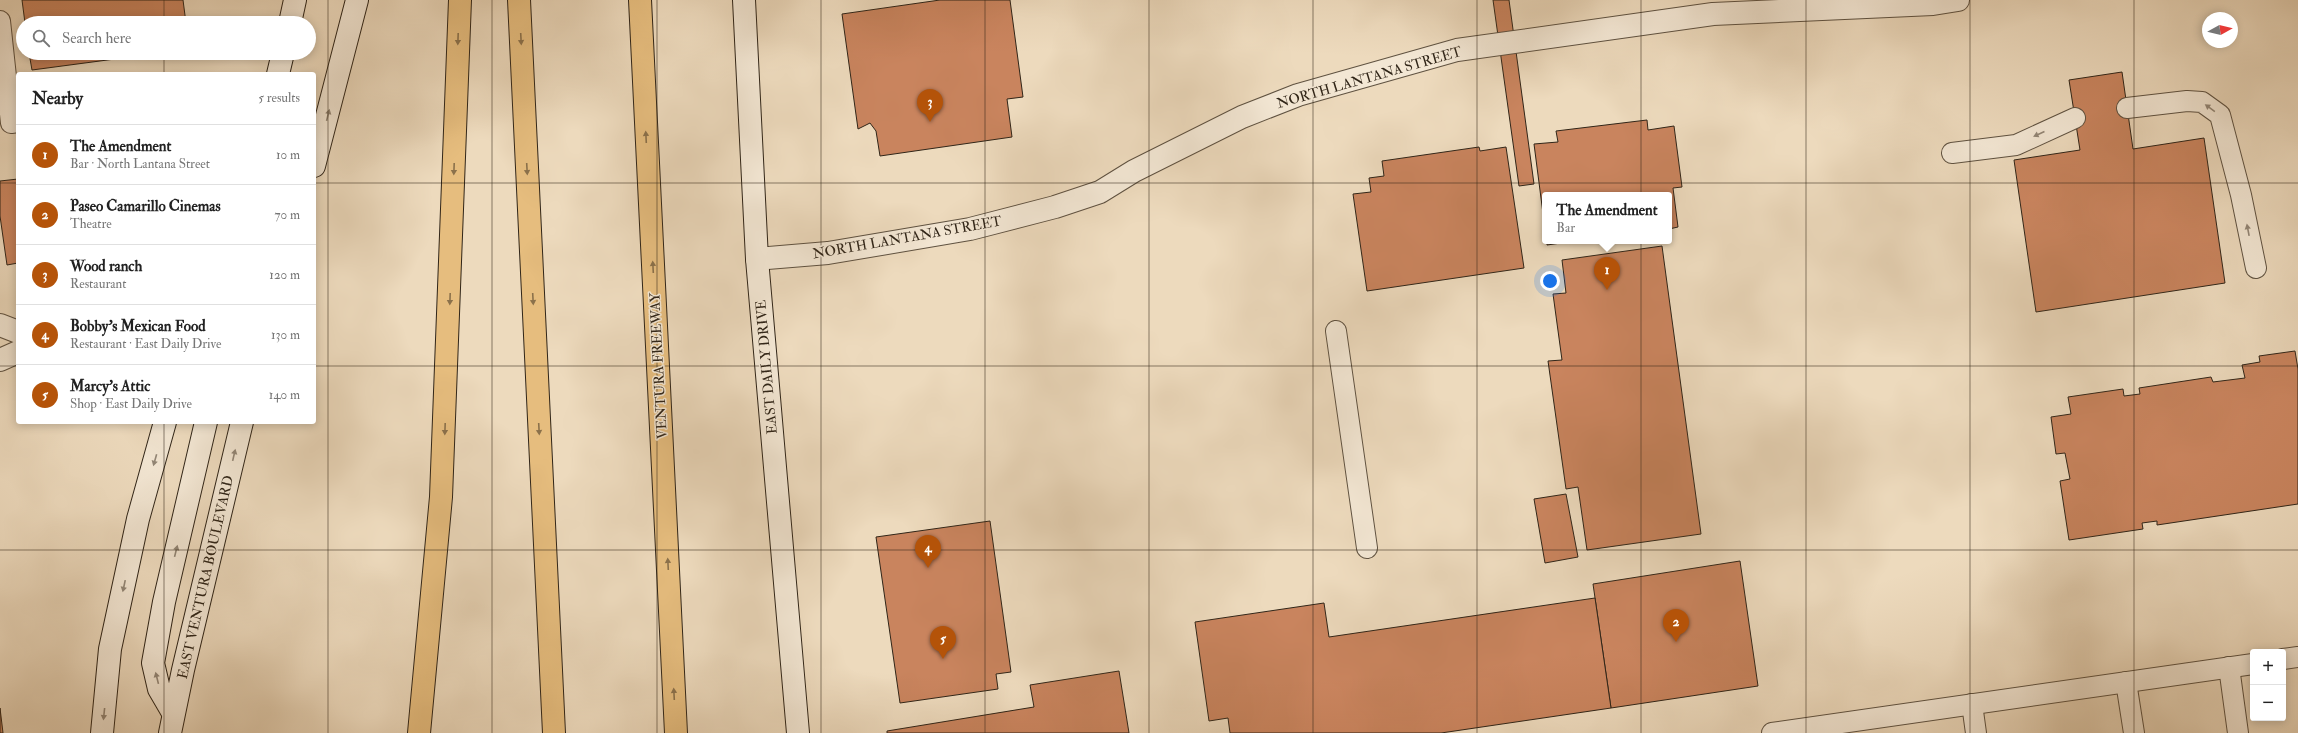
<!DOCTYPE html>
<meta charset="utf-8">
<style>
:root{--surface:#fff;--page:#f6f6f6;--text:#222;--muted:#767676;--line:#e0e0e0;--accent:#b45309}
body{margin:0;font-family:"IM FELL Double Pica",serif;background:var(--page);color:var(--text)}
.controls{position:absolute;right:12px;bottom:12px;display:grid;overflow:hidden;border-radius:4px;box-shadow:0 2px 10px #0003}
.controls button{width:36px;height:36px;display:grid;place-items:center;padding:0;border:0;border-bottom:1px solid var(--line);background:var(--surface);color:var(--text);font:20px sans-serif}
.compass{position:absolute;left:2202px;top:12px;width:36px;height:36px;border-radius:50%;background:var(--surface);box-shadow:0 2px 10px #0003;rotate:82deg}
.you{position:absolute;left:1550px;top:281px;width:14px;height:14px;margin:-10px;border:3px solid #fff;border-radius:50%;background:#1a73e8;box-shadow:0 0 0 6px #1a73e833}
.badge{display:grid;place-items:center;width:26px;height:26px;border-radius:50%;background:var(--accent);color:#fff;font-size:13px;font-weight:700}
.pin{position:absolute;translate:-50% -33px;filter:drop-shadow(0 1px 2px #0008)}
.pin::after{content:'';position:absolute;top:21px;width:14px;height:12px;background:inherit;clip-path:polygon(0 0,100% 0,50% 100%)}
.popup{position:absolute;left:1542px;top:192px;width:130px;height:52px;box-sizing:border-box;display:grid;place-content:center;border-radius:4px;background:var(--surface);filter:drop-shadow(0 1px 3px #0005);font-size:13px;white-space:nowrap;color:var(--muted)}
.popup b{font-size:15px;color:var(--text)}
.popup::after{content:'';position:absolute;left:50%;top:100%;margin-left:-8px;border:8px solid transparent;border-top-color:var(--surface)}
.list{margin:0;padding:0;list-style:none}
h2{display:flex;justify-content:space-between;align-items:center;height:52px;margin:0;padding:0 16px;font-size:17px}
h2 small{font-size:13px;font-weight:400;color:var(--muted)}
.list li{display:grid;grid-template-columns:26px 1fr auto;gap:12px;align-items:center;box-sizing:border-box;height:60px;padding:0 16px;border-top:1px solid var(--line)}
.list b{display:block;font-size:15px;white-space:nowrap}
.list p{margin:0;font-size:13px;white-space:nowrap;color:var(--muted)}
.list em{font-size:13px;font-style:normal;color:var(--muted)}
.icon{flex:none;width:22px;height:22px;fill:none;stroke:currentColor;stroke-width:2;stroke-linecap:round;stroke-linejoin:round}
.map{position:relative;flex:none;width:2298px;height:733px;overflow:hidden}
.search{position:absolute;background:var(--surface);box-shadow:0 2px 10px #0003;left:16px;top:16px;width:300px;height:44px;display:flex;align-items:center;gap:10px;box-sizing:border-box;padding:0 14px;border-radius:22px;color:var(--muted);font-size:15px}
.panel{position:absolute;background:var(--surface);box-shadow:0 2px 10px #0003;left:16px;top:72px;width:300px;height:352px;border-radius:4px}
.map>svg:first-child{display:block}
</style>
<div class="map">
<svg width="2298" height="733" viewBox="0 0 2298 733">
<rect width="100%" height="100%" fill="#eddabd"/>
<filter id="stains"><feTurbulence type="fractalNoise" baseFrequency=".005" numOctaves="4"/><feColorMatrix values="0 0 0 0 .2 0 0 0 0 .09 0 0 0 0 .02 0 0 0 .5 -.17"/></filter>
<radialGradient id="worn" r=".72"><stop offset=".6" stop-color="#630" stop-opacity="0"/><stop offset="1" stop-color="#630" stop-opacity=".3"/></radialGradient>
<!-- building -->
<g fill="#c9845e" stroke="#302518">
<path d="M22 0H183L186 23H25Z"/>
<path d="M940 0H1010L1023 97 1007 99 1012 137 880 156 876 131 870 123 858 129 842 14Z"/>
<path d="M1493 0H1509L1534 184 1519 186Z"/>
<path d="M29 53H160L32 70Z"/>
<path d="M2122 72 2133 149 2204 138 2225 283 2036 312 2014 160 2080 150 2069 80Z"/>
<path d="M1647 120 1648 130 1674 126 1682 187 1673 188 1678 227 1669 229V195H1545V229L1534 144 1558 142 1556 131Z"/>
<path d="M1479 147 1480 151 1506 147 1524 268 1367 291 1353 194 1371 192 1369 178 1384 176 1382 161Z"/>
<path d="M18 179V263L7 265 0 216V181Z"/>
<path d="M1547 241H1575L1547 245Z"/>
<path d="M1662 246 1701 534 1587 550 1578 487 1566 489 1548 361 1562 360 1553 294 1566 293 1562 260Z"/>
<path d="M2295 351 2298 369V504L2157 525V521L2142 523 2143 529 2069 540 2060 481 2070 479 2065 453 2056 454 2051 417 2071 414 2068 397 2123 389 2124 396 2140 394 2139 388 2211 377 2213 382 2245 378 2242 365 2260 362 2259 356Z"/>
<path d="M1566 494 1578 557 1545 563 1534 499Z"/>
<path d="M990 521 1011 672 996 674 998 689 900 703 876 537Z"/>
<path d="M1740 561 1758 686 1611 708 1593 584Z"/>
<path d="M1595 598 1611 708 1441 733H1230L1228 718 1209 721 1195 622 1324 603 1329 637Z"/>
<path d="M1119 671 1129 733H887V731L1034 707 1030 685Z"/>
<path d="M0 708 3 733H0Z"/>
</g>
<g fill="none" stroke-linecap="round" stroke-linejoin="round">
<defs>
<g id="lane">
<path d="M0 21 11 123 18 122"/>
<path d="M2127 108 2187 101 2202 102 2220 115 2241 195 2256 268"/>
<path d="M1952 153 2016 145 2075 118"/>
<path d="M1336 331 1367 548"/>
<path d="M2283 659 2298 657"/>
<path d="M2229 667 2238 733"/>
<path d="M2126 682 2134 733"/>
<path d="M1972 704 1976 733"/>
<path d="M1772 733 2253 664"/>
</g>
<g id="street">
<path d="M757 259 828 253 970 229 1055 207 1100 192 1134 171 1242 117 1298 95 1457 50 1713 14 1933 4 1958 0"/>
<path d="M0 325 18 332"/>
<path d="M0 360 18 352"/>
</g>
<g id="secondary">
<path d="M744 0 757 259 798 733"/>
<path d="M290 23 295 0"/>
<path d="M278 74 283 53"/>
<path d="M314 166 357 0"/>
<path d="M173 713 159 689 153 663 164 602 206 422"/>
<path d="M102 733 110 649 138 519 165 422"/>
<path d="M170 733 183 670 242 422"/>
</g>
<g id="highway">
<path d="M519 0 554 733"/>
<path d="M640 0 676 733"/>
<path d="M419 733 441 497 460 0"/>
</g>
</defs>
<!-- lane casing -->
<use href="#lane" stroke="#5f5241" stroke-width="22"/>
<!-- street casing -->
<use href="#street" stroke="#5f5241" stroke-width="24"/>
<!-- secondary casing -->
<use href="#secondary" stroke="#302518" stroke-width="24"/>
<!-- highway casing -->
<use href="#highway" stroke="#302518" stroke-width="24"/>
<!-- lane -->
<use href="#lane" stroke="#f3e7d4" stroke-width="20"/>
<!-- street -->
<use href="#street" stroke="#f3e7d4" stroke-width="22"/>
<!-- secondary -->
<use href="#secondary" stroke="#f3e7d4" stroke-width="22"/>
<!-- highway -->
<use href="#highway" stroke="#e6bd7e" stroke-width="22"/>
</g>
<!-- one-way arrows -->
<defs><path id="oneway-solid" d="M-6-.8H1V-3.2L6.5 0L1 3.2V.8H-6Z"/></defs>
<g fill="#8b714b">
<use href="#oneway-solid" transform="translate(458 39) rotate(92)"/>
<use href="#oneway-solid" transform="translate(521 39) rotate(87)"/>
<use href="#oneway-solid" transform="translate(646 137) rotate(-93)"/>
<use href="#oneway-solid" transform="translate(454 169) rotate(92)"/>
<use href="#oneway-solid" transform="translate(527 169) rotate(87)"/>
<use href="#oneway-solid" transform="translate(653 267) rotate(-93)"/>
<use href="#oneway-solid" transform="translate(450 299) rotate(92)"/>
<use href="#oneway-solid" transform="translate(533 299) rotate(87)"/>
<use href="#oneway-solid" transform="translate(445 429) rotate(92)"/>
<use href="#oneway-solid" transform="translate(539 429) rotate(87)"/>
<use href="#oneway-solid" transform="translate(668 564) rotate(-93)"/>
<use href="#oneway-solid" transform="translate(674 694) rotate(-93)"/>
</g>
<g fill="#928676">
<use href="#oneway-solid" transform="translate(2210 108) rotate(-144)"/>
<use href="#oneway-solid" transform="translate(328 115) rotate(-76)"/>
<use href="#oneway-solid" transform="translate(2039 134) rotate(156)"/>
<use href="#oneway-solid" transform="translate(2248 230) rotate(-101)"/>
<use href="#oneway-solid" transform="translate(234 455) rotate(-77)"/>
<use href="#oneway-solid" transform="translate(155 460) rotate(106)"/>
<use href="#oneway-solid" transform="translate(176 551) rotate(-76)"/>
<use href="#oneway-solid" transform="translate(124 586) rotate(102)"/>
<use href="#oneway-solid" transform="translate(157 678) rotate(-104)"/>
<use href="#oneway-solid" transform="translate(104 714) rotate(96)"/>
</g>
<!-- grid -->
<path fill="none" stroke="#302518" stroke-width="1" stroke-opacity="0.55" d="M164 0V23M328 0V733M492 0V733M657 0V733M821 0V733M985 0V733M1149 0V733M1313 0V733M1477 0V733M1641 0V733M1806 0V733M1970 0V733M2134 0V733M164 53V74M0 183H18M314 183H2298M0 366H18M314 366H2298M164 422V733M0 550H2298"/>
<g text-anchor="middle" stroke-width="3" stroke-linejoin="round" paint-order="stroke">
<!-- street labels -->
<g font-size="14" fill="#302518" stroke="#f3e7d4">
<text transform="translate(1369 77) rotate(-16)" y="5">NORTH LANTANA STREET</text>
<text transform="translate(907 237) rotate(-10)" y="5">NORTH LANTANA STREET</text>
<text transform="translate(658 366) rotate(-93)" y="5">VENTURA FREEWAY</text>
<text transform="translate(766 367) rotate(-95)" y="5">EAST DAILY DRIVE</text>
<text transform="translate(205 577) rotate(-77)" y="5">EAST VENTURA BOULEVARD</text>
</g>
</g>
<rect width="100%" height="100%" filter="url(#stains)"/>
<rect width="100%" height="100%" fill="url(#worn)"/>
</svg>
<div class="controls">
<button>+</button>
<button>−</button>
</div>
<svg class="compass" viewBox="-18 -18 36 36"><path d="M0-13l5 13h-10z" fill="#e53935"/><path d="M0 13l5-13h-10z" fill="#767676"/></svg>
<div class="you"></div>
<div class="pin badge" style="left:1607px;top:290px">1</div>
<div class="popup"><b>The Amendment</b>Bar</div>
<div class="pin badge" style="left:1676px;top:642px">2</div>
<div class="pin badge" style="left:930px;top:122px">3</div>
<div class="pin badge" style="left:928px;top:568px">4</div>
<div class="pin badge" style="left:943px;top:659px">5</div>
<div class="search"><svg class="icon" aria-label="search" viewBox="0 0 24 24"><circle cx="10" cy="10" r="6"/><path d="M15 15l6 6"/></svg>Search here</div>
<section class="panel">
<h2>Nearby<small>5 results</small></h2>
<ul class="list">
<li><span class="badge">1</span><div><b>The Amendment</b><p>Bar · North Lantana Street</p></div><em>10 m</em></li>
<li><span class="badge">2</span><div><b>Paseo Camarillo Cinemas</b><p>Theatre</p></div><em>70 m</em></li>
<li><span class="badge">3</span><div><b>Wood ranch</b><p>Restaurant</p></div><em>120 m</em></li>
<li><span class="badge">4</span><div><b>Bobby's Mexican Food</b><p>Restaurant · East Daily Drive</p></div><em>130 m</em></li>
<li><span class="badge">5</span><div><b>Marcy's Attic</b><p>Shop · East Daily Drive</p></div><em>140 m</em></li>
</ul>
</section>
</div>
